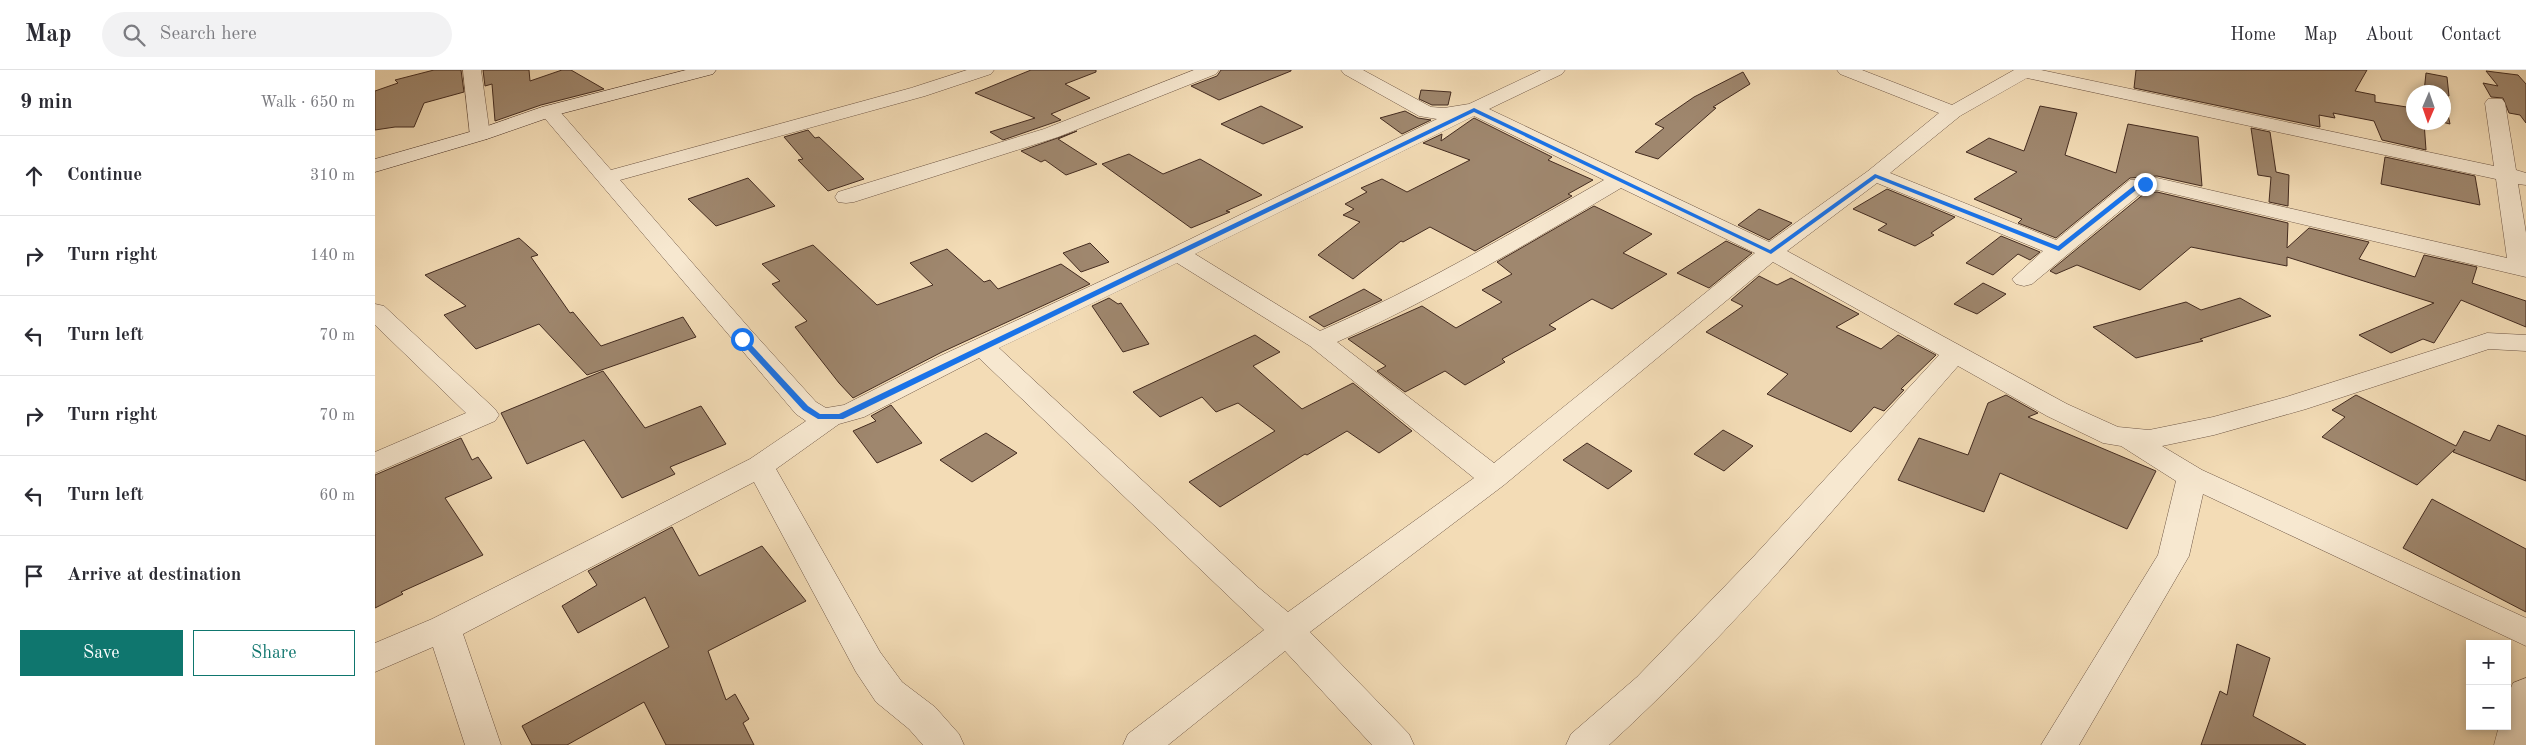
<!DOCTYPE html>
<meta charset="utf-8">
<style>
:root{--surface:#fff;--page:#f2f2f3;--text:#2b2b33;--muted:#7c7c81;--line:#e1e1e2;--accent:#0f766e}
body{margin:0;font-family:"Old Standard TT",serif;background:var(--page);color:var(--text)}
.controls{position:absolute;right:15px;bottom:15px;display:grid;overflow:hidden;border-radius:0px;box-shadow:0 2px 8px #0003}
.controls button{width:45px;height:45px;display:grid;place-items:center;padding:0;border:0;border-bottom:1px solid var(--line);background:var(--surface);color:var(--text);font:25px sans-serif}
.compass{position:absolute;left:2031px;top:15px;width:45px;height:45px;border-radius:50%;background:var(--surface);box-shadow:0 2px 8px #0003;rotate:182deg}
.stop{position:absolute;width:15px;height:15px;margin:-11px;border:4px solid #1a73e8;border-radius:50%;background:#fff}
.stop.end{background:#1a73e8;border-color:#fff;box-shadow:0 1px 5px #0008}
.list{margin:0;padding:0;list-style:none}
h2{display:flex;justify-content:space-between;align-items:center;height:65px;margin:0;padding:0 20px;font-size:21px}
h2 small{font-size:16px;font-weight:400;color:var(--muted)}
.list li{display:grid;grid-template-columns:32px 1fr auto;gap:15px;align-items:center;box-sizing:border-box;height:80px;padding:0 20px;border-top:1px solid var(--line)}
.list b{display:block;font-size:19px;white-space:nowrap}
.list em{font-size:16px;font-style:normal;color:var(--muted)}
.actions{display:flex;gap:10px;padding:15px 20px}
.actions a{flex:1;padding:11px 0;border:1px solid var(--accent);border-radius:0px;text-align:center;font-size:18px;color:var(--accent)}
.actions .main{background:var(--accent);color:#fff}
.icon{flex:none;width:28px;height:28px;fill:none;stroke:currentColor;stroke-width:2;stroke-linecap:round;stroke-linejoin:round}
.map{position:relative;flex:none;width:2151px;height:675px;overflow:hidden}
header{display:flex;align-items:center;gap:30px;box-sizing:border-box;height:70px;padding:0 25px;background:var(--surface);border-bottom:1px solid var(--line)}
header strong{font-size:24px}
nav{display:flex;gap:28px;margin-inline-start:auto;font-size:18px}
.search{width:350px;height:45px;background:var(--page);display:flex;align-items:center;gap:12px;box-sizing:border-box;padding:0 18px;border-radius:28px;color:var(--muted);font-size:19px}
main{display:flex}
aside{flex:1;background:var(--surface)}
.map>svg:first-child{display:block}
</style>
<header>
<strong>Map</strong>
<div class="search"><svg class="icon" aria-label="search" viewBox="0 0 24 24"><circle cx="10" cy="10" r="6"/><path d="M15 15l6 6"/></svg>Search here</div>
<nav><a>Home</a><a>Map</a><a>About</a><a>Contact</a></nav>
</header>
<main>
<aside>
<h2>9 min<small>Walk · 650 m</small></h2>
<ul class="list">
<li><svg class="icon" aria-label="ahead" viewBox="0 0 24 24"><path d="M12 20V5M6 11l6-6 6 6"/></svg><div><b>Continue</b></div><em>310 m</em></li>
<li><svg class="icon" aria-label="right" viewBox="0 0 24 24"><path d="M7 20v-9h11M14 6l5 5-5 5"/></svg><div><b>Turn right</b></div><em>140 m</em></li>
<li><svg class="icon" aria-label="left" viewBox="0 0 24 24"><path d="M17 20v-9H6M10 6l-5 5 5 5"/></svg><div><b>Turn left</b></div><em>70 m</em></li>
<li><svg class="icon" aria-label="right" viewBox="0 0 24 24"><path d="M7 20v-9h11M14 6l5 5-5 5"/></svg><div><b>Turn right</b></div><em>70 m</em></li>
<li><svg class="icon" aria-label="left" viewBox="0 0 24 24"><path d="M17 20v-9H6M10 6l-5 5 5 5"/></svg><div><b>Turn left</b></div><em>60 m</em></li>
<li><svg class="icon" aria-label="arrive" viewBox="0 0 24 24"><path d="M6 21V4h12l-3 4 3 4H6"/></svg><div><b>Arrive at destination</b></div></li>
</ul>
<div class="actions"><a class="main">Save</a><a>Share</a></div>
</aside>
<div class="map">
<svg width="2151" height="675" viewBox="0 0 2151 675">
<rect width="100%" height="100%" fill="#f3dcb6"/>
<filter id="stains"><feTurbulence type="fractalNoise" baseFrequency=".004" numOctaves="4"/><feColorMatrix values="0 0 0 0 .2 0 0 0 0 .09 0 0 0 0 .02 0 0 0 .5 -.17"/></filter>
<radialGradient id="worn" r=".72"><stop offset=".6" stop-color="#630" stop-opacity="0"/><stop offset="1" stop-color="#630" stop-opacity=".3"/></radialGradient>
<!-- building -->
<g fill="#9f876e" stroke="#432b20">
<path d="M59 0H86L89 22 49 33 39 57H20L0 60V21L23 13 20 10Z"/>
<path d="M108 0H154L155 11 187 0H196L229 19 166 35 120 51 117 14 110 16Z"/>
<path d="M656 0H721V2L690 14 715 28 676 44 686 50 628 70 615 62 660 48 600 23Z"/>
<path d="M846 0H916V1L844 30 816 16 842 6Z"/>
<path d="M1761 0H1992L1980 21 2000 25V32L2038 38V52H2049L2051 80 2007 70 1999 51 1958 43 1960 48 1944 45 1945 57 1759 18Z"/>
<path d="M2111 1 2143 5 2151 14V53L2145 45 2134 43 2128 28 2116 27 2108 13 2123 16Z"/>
<path d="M1368 2 1375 14 1338 37 1341 38 1283 89 1260 82 1289 58 1280 54 1319 27Z"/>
<path d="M2051 3 2072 7 2074 26 2069 25 2075 54 2067 52 2068 22H2049Z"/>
<path d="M1046 20 1076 22 1073 35H1057L1044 29Z"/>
<path d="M886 36 928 57 888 74 846 54Z"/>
<path d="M1665 36 1702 43 1690 85 1741 103 1753 54 1823 67 1827 116 1782 106 1755 108 1681 168 1643 153 1647 149 1599 129 1642 102 1591 82 1614 68 1649 81Z"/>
<path d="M1030 41 1043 48 1056 50 1027 64 1005 48Z"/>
<path d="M1099 48 1177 87 1173 90 1218 110 1193 124 1197 126 1100 181 1055 157 1028 172 1026 171 978 209 943 185 985 152 968 145 979 139 970 134 992 122 986 118 1007 109 1032 122 1095 90 1048 73 1067 64 1066 71Z"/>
<path d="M1876 58 1895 62 1901 102 1914 105 1913 136 1894 132 1896 107 1883 105Z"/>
<path d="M433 60 440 68 444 67 489 109 453 121 423 90 428 89 409 67Z"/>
<path d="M702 61 683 69 722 94 691 105 670 90 666 92 646 81Z"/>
<path d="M754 84 788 104 825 89 887 125 851 141 855 142 816 158 727 94Z"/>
<path d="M2010 87 2100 106 2105 135 2006 114Z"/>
<path d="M373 108 400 136 341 156 313 129Z"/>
<path d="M1512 119 1580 147 1556 163 1559 165 1540 176 1503 160 1512 154 1478 139Z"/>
<path d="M1782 122 1913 153 1912 178 1934 158 1994 172 1984 189 2040 207 2049 185 2102 197 2097 213 2151 231V257L2086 230 2059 273 2048 269 2016 283 1984 265 2059 233 1912 187V196L1816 177 1765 220 1702 195 1681 204 1675 201 1770 123Z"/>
<path d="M1219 136 1277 164 1248 183 1292 204 1237 239 1217 229 1174 255 1181 259 1127 289 1130 292 1090 315 1070 301 1030 322 1002 301 1011 296 973 269 1047 236 1081 258 1127 232 1107 220 1137 204 1122 192Z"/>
<path d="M1384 139 1417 153 1394 170 1363 155Z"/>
<path d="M1626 166 1665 182 1655 190 1643 184 1618 205 1591 193Z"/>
<path d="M144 168 163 185 156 187 195 243 198 242 226 276 308 247 321 267 212 305 164 254 101 279 69 245 91 236 50 205Z"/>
<path d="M1351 171 1377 183 1334 218 1302 203Z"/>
<path d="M715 173 734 192 706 202 688 183Z"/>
<path d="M438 175 502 235 558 215 535 193 572 179 609 212 615 210 623 219 686 194 715 214 567 282 478 328 464 313 420 257 432 251 397 214 405 211 387 194Z"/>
<path d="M1384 206 1402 215 1416 208 1484 244 1461 257 1506 279 1523 265 1561 285 1526 319 1529 320 1509 341 1499 337 1476 362 1392 324 1413 304 1331 262 1368 236 1356 230Z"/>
<path d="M1608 213 1631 224 1602 244 1579 234Z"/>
<path d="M989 219 1007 230 949 257 934 247Z"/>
<path d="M734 228 743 234 746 233 774 274 748 282 717 236Z"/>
<path d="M1865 228 1896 246 1825 269 1828 271 1761 288 1718 257 1811 232 1826 240Z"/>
<path d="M880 265 905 282 878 296 927 339 978 313 1037 361 1004 383 972 361 932 385 930 384 845 437 814 412 900 361 863 333 841 342 827 327 785 347 758 322Z"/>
<path d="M228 301 270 358 326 336 351 374 295 397 300 404 247 428 209 370 152 394 126 343Z"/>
<path d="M1631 325 1663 343 1653 347 1781 401 1752 459 1625 403 1609 442 1523 410 1544 368 1593 385 1613 333Z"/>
<path d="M1981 325 2081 376 2089 361 2115 371 2123 355 2151 366V411L2078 382 2080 379 2042 415 1947 367 1970 347 1957 340Z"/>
<path d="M516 335 547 373 502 393 478 361 501 351 496 346Z"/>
<path d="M1348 360 1378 376 1349 401 1319 384Z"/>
<path d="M611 363 642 383 597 412 565 390Z"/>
<path d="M86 368 97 390 103 387 117 408 70 428 108 485 26 522 28 524 0 538V405Z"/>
<path d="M1212 373 1257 401 1233 419 1188 390Z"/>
<path d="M2057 429 2151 479V542L2028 478Z"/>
<path d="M297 457 324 506 387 476 431 531 333 581 351 630 360 624 374 649 368 653 379 675H291L269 632 192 675H157L147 656 294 577 270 527 203 563 187 536 222 515 213 501Z"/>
<path d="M1862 574 1895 588 1878 646 1931 675H1826L1845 621 1852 625Z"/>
</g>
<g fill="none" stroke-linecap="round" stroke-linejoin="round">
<defs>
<g id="street">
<path d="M88 0H106L115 65 112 69H98L95 65Z"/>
<path d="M592 0H619L616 4 550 26 245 110 375 259 441 332 451 338 469 335 563 287 795 179 1062 49 1044 46 969 4 966 0H988L1056 37 1069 38 1094 34 1166 0H1190L1187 4 1114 39 1394 172 1493 101 1564 43 1465 4 1462 0H1487L1577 35 1639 0H1666L2119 96 2110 33 2113 29H2127L2130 33 2141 100 2151 103V115L2143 114 2151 163V207L1782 120 1769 121 1657 214 1649 216 1641 214 1637 209 1668 181 1502 113 1412 181 1692 334 1743 357 1774 360 1838 347 1911 327 2103 266 2112 263 2151 265V281L2114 279 1931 339 1839 365 1787 376 1827 400 2151 548V576L1828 424 1814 486 1704 675H1666L1783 485 1801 411 1746 376 1728 373 1672 346 1583 296C1470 425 1361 559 1234 675H1191L1196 664 1262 607 1380 485 1564 285 1398 192 1129 415 935 562 1034 664 1039 675H997L910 581 793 675H748L753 664 889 560 604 288 489 347 464 354 401 399 505 582 527 612 560 637 584 664 589 675H548L534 659 501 632 481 602 379 412 88 564 126 675H90L58 577 0 602V573L57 549 375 389 431 351 421 344 167 45 164 41 167 37H181L236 100 536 18ZM1652 8 2121 109 2132 188 1782 108 1755 110 1681 170 1515 103 1585 46ZM1099 46 1229 110C1136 163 1044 218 945 261L820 184ZM1246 118 1380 183 1119 393 962 272C1061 228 1153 173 1246 118ZM802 193 935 276 1099 408 913 542 884 518 624 278Z"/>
<path d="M819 0H844L841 4 683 67 479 132 471 133 463 132 460 127 463 122 669 59Z"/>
<path d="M0 234 9 236 120 339 124 345 120 351 0 403V382L91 343 0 255Z"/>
<path d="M2151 608V675H2119L2124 656H2132V627L2138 613Z"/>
</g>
<path id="secondary" d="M311 0H341L338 4 181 45 112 69 0 102V89L98 61 167 37Z"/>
</defs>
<!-- street casing -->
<use href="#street" stroke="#6f5746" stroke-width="1"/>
<!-- secondary casing -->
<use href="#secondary" stroke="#432b20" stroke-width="1"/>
<!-- street -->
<use href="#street" fill="#f7e8d0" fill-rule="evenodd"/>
<!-- secondary -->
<use href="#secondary" fill="#f7e8d0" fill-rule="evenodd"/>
</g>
<!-- route -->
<path fill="#1a73e8" d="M1099 38 1395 180 1500 104 1683 176 1761 114 1770 112 1773 114 1765 117 1684 181 1501 108 1396 184 1099 42 468 349H443L428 340 363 269 369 267 433 336 445 344H464Z"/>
<rect width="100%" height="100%" filter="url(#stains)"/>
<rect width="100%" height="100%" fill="url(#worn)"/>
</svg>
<div class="controls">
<button>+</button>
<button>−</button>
</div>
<svg class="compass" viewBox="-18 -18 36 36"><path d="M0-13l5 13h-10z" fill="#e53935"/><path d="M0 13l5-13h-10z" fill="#7c7c81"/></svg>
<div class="stop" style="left:367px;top:269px"></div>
<div class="stop end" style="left:1770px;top:114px"></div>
</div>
</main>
